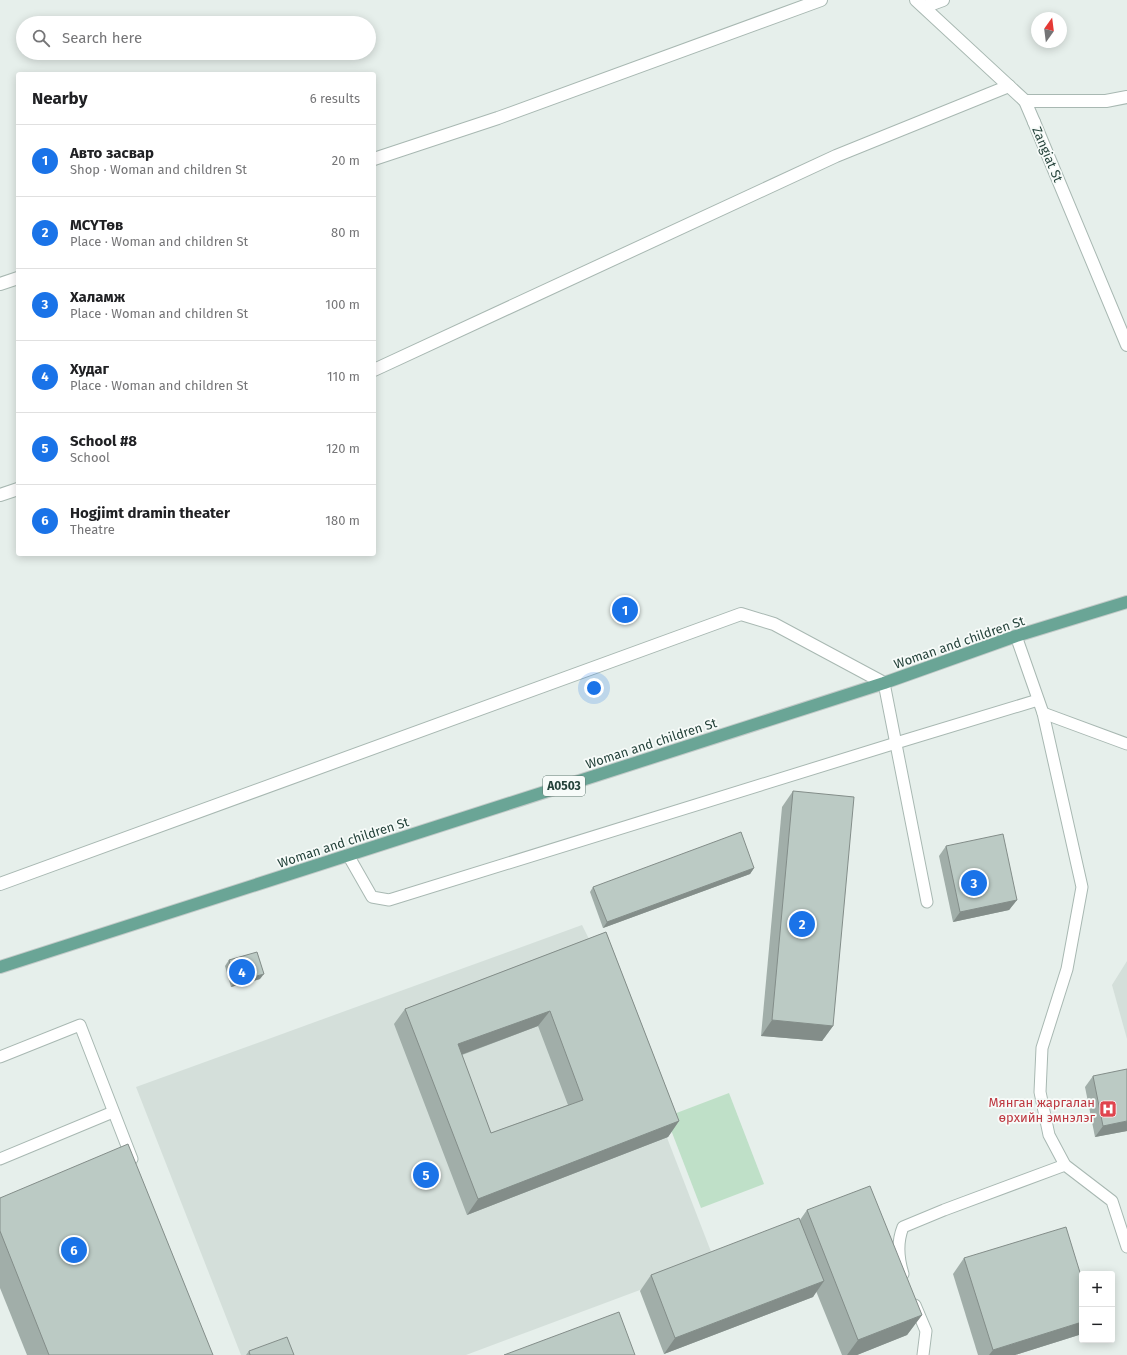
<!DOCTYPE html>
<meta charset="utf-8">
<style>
:root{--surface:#fff;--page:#f6f6f6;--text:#202124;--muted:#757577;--line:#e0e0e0;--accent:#1a73e8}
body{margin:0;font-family:"Fira Sans",sans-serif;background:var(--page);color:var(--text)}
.controls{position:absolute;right:12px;bottom:12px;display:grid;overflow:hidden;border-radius:4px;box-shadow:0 2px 10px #0003}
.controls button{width:36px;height:36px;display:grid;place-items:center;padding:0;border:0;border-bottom:1px solid var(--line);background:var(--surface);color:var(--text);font:20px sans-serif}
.compass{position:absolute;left:1031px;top:12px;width:36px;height:36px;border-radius:50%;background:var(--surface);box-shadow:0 2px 10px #0003;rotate:14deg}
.you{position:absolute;left:594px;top:688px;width:14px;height:14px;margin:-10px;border:3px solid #fff;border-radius:50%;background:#1a73e8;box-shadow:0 0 0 6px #1a73e833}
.badge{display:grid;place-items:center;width:26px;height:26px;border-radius:50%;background:var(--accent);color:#fff;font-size:13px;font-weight:700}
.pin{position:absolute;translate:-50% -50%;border:2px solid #fff;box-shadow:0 1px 4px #0006}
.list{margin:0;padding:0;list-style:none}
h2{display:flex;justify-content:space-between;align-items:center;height:52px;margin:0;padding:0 16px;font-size:17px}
h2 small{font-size:13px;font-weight:400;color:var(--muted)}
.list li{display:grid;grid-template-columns:26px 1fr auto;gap:12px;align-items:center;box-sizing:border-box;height:72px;padding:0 16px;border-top:1px solid var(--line)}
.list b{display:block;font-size:15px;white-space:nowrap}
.list p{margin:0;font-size:13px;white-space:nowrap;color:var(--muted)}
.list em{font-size:13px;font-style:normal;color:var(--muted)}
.icon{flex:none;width:22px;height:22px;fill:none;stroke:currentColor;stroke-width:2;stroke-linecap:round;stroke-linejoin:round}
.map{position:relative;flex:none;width:1127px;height:1355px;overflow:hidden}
.search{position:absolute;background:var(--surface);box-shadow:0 2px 10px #0003;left:16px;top:16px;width:360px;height:44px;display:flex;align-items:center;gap:10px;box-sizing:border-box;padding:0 14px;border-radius:22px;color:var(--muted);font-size:15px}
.panel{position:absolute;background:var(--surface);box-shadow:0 2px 10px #0003;left:16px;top:72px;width:360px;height:484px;border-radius:4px}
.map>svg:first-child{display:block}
</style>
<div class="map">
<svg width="1127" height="1355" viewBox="0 0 1127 1355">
<rect width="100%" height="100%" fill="#e6efeb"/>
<!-- built -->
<g fill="#d4dfda">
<path d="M582 925 595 951 715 1262 466 1355H241L136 1087Z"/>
<path d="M1127 961V1039L1112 985Z"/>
</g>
<!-- pitch -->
<path fill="#bfe0c8" d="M729 1093 764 1184 701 1208 666 1117Z"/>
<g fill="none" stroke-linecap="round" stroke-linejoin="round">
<defs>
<g id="service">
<path d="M1016 636 1043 713 1082 887 1067 969 1042 1048 1040 1092 1049 1135 1065 1165 1112 1201 1127 1247"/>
<path d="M884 683 927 902"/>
<path d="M1043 713 1127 744"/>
<path d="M348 855 372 897 389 900 896 743 1038 700"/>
<path d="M0 1057 80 1025 132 1159"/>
<path d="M0 1159 113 1112"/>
<path d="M903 1274C898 1258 897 1242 903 1227L944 1210 1065 1165"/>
<path d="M915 1305 926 1331 923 1355"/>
</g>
<g id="minor">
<path d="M916 0 1025 101 1034 122"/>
<path d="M924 7 943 0"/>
<path d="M1025 101H1106L1127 97"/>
<path d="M374 159 498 118 821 0"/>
<path d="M0 284 18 278"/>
<path d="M374 370 836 156 1009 86"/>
<path d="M0 495 18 489"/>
<path d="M0 884 741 614 774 624 884 683"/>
</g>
<path id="tertiary" d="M1034 122 1127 345"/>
<path id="primary" d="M0 967 884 683 1016 636 1127 602"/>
</defs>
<!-- service casing -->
<use href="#service" stroke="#a8b8b2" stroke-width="13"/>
<!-- minor casing -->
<use href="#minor" stroke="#a8b8b2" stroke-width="14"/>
<!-- tertiary casing -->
<use href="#tertiary" stroke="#a8b8b2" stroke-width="14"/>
<!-- primary casing -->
<use href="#primary" stroke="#c2cac8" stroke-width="14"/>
<!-- service -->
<use href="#service" stroke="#fff" stroke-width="11"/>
<!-- minor -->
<use href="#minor" stroke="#fff" stroke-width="12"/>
<!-- tertiary -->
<use href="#tertiary" stroke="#fff" stroke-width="12"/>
<!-- primary -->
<use href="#primary" stroke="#6aa596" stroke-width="12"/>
</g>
<!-- wall -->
<g fill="#a1aea9" fill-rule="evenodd">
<path d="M793 791 833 1026 822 1041 761 1036 782 807Z"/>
<path d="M946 846 1017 900 1009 910 953 922 939 856Z"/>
<path d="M754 868 750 874 603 928 590 892 593 887Z"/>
<path d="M606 932 679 1121 668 1137 467 1215 394 1024 405 1009ZM538 1026 568 1105 491 1133 462 1055Z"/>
<path d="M229 960 260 979 231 987 225 966Z"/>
<path d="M1093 1076 1127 1131 1095 1137 1085 1087Z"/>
<path d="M0 1198 213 1355H27L0 1288Z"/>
<path d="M807 1210 922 1315 907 1335 857 1355H842L816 1291 813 1297 664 1354 640 1291 651 1275 800 1220Z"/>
<path d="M964 1258 1082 1279V1334L1015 1355H978L953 1274Z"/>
<path d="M249 1351 294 1355H246Z"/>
</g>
<!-- shaded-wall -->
<g fill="#838d89">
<path d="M754 868 750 874 603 928 607 922Z"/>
<path d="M1017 900 1009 910 953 922 960 912Z"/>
<path d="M264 974 260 979 231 987 235 982Z"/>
<path d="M550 1011 538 1026 447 1060 458 1044Z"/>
<path d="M772 1020 833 1026 822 1041 761 1036Z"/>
<path d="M679 1121 668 1137 467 1215 478 1199Z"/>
<path d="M1127 1121V1131L1095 1137 1103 1126Z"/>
<path d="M824 1281 813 1297 664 1354 675 1338Z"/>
<path d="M922 1315 907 1335 857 1355H847L858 1340Z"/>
<path d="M1082 1322V1334L1015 1355H989L993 1350Z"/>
</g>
<!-- building -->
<g fill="#bbcac4" stroke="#838d89" fill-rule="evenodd">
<path d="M793 791 854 797 833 1026 772 1020Z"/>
<path d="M741 832 754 868 607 922 593 887Z"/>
<path d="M1003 834 1017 900 960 912 946 846Z"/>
<path d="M606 932 679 1121 478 1199 405 1009ZM550 1011 583 1100 491 1133 458 1044Z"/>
<path d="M257 952 264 974 235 982 229 960Z"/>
<path d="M1127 1069V1121L1103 1126 1093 1076Z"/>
<path d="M128 1144 213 1355H49L0 1231V1198Z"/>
<path d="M870 1186 922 1315 858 1340 807 1210Z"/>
<path d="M799 1218 824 1281 675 1338 651 1275Z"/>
<path d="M1066 1227 1082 1279V1322L993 1350 964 1258Z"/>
<path d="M619 1312 635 1355H504Z"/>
<path d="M287 1337 294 1355H250L249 1351Z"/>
</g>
<!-- icons -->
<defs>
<symbol id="hospital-square" viewBox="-11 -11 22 22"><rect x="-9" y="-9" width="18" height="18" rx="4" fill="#e0444e" stroke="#f7fbf9"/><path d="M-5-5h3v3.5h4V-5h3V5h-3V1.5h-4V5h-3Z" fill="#fff"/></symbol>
</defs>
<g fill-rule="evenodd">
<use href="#hospital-square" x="1098" y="1099" width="20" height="20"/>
</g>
<g text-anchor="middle" stroke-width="3.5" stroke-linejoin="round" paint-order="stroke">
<!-- shield labels -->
<rect fill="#f7fbf9" stroke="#637a73" stroke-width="1" x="543" y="776" width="42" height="20" rx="3"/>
<g font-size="12" font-weight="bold" fill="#24423a">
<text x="564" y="790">A0503</text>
</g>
<!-- street labels -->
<g font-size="13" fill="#24423a" stroke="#f7fbf9">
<text transform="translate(1048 154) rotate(67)" y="5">Zangiat St</text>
<text transform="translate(959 642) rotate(-19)" y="5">Woman and children St</text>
<text transform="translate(651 743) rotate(-18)" y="5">Woman and children St</text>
<text transform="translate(343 842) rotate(-18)" y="5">Woman and children St</text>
</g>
<!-- health labels -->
<g font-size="13" fill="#be3a42" stroke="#f7fbf9" text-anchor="end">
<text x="1095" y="1107">Мянган жаргалан<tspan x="1095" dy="15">өрхийн эмнэлэг</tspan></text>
</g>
</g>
</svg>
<div class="controls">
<button>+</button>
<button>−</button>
</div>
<svg class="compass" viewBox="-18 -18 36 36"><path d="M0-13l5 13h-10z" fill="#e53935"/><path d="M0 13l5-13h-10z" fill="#757577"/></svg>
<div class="you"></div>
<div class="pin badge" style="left:625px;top:610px">1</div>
<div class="pin badge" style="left:802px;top:924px">2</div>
<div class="pin badge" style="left:974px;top:883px">3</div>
<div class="pin badge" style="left:242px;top:972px">4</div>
<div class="pin badge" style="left:426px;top:1175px">5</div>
<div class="pin badge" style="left:74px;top:1250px">6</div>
<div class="search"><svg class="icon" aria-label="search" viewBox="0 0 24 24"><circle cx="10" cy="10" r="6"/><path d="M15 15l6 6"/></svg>Search here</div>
<section class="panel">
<h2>Nearby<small>6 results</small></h2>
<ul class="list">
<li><span class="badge">1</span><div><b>Авто засвар</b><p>Shop · Woman and children St</p></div><em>20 m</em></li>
<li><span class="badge">2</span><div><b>МСҮТөв</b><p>Place · Woman and children St</p></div><em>80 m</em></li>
<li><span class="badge">3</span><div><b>Халамж</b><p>Place · Woman and children St</p></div><em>100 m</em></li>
<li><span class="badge">4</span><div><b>Худаг</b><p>Place · Woman and children St</p></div><em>110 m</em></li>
<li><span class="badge">5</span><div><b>School #8</b><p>School</p></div><em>120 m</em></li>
<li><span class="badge">6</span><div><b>Hogjimt dramin theater</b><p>Theatre</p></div><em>180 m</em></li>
</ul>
</section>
</div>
